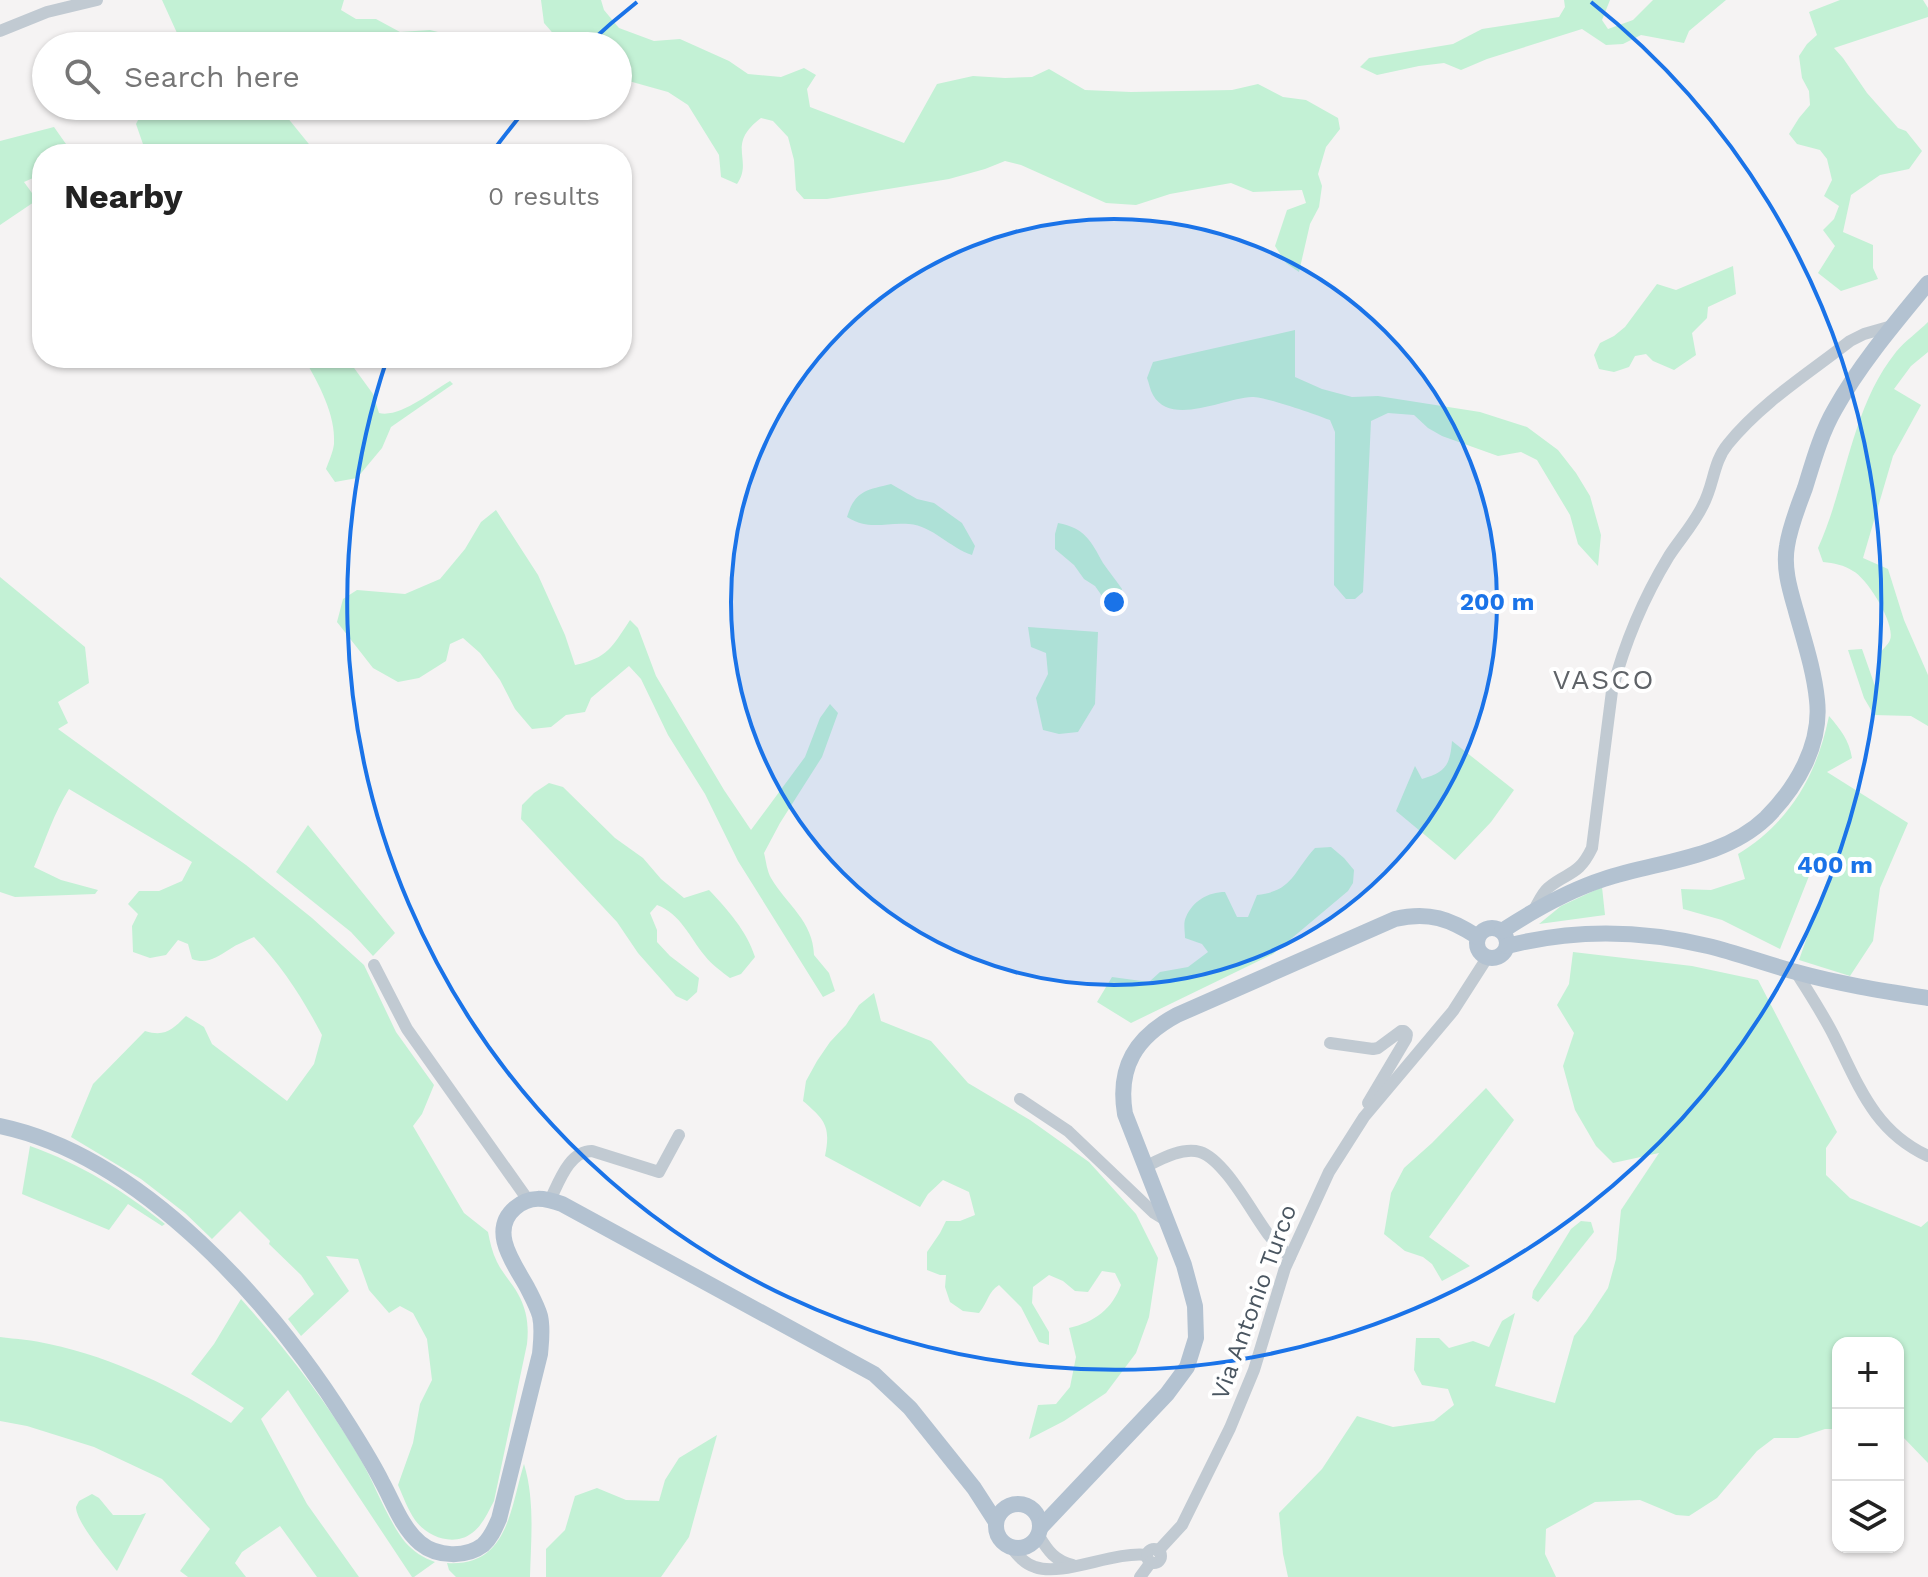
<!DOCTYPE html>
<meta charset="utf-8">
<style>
:root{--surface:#fff;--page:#f2f2f2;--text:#222;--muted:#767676;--line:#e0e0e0}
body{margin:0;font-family:"Work Sans",sans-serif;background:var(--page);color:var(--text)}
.controls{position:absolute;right:24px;bottom:24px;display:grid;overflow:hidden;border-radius:16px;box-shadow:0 2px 6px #0004}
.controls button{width:72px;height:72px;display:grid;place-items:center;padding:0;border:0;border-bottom:2px solid var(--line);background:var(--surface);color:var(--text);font:40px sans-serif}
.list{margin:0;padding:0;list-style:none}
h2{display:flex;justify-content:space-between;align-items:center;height:104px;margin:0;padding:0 32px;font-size:34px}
h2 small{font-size:26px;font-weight:400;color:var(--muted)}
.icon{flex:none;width:44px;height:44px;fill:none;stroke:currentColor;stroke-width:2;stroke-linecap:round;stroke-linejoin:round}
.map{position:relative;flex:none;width:1928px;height:1577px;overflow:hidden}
.search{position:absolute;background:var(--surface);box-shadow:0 2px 6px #0004;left:32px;top:32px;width:600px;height:88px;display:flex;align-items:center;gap:20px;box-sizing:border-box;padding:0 28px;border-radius:44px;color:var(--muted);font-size:30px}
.panel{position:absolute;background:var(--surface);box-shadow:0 2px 6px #0004;left:32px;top:144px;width:600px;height:224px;border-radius:32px}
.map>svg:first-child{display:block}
</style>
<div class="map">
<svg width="1928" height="1577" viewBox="0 0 1928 1577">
<rect width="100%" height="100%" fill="#f5f3f3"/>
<!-- green -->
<g fill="#c3f1d5">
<path d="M162 0H344L341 10 356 19H376L400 32 430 30 446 34 445 46C412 46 362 30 333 46H185L186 41 177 33Z"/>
<path d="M541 0H601L604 10 619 28 654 41 680 39 729 61 748 74 781 77 804 68 816 75 807 89 810 107 904 143 937 84 973 76 1005 78 1032 77 1049 69 1085 90 1131 92 1232 90 1258 84 1283 97 1306 100 1338 118 1340 129 1326 147 1318 174 1322 186 1319 207 1310 224 1299 272 1286 263 1275 246 1287 210 1306 203 1302 190 1253 192 1231 183 1170 194 1136 205 1106 203 1021 165 1005 161 985 169 949 179 827 199H804L796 190 794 160 788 137 773 121 761 118C725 145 754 160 737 184L721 177 719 155 688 105 668 92 618 78V46H564L544 23Z"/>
<path d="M1564 0H1610L1602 20 1608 29 1633 20 1653 0H1726L1689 31 1684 43 1641 35 1623 44 1606 45 1582 29 1487 59 1461 70 1444 63 1419 66 1377 75 1360 67 1369 58 1453 44 1482 29 1559 17 1565 7Z"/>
<path d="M1840 0H1923L1928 8V17L1834 48 1843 58 1867 93 1898 128 1906 131 1922 151 1909 169 1880 175 1851 195 1843 232 1873 245V268L1878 279 1841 291 1818 273 1835 246 1823 230 1834 219 1839 206 1824 196 1832 180 1827 159 1820 150 1797 144 1789 134 1799 118 1810 105 1809 91 1802 78 1799 56 1807 44 1817 35 1809 12Z"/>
<path d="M162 106H278L317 154H148L144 147 136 124 143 110Z"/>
<path d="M54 127 73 154H42V174L24 182 37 200 0 225V141Z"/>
<path d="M1733 266 1736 294 1708 307 1707 318 1692 333 1696 355 1674 370 1653 361 1646 354 1635 356 1629 367 1614 372 1599 369 1594 355 1600 343 1614 336 1625 327 1657 284 1676 290Z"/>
<path d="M1928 322V352L1911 366 1894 389 1921 405 1893 456 1863 558 1888 569 1904 620 1928 675V726L1911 716 1874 715 1864 698 1848 650 1862 649 1875 686C1879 675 1877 666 1879 656 1881 649 1888 646 1890 640 1896 624 1867 578 1853 571 1844 565 1834 563 1823 562L1818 548C1847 484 1851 408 1896 352 1905 341 1918 332 1928 322Z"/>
<path d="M1295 330V377L1322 389 1352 397 1378 396 1480 412 1527 427 1558 450 1576 473 1590 496 1601 535 1598 566 1578 544 1570 515 1537 460 1521 452 1498 456 1442 436 1428 428 1414 415 1388 413 1371 421 1363 592 1355 599H1346L1334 585 1335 432 1330 420C1314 414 1267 397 1252 397 1224 398 1171 427 1153 395 1150 390 1149 383 1147 378L1153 362Z"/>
<path d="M304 358H349V361L373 394 379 413C400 418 431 392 450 381L453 384 391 427 382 448 357 478 335 482 326 469C329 461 333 452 334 444 336 414 318 383 304 358Z"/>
<path d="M891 484 917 499 934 503 962 523 975 546 972 555C950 548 933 526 909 524 884 522 870 531 847 517 855 491 866 490 891 484Z"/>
<path d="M496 510 538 575 565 635 575 665C608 658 612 647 630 620L638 628 656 676 724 790 751 830 805 757 820 718 830 704 838 713 822 757 780 823 764 853C766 861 767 871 771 878 787 905 813 921 814 955L829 973 835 991 823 997 738 861 705 794 668 735 641 679 629 666 591 698 585 712 566 715 551 727 532 729 515 709 500 680 480 653 463 638 450 644 446 661 419 678 398 682 373 668 337 622 343 599 357 590 405 594 440 579 465 549 481 522Z"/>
<path d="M1058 523C1085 528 1091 541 1103 563 1109 572 1116 580 1122 589L1118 602 1107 603 1095 586 1084 579 1074 565 1055 549V534Z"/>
<path d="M0 577 85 647 89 683 58 702 68 723 58 729 246 865 312 918 364 965 396 1032 434 1085 422 1114 413 1126 464 1213 488 1232C490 1242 492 1252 497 1262 503 1274 512 1283 518 1294 527 1310 529 1326 527 1344L494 1501C488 1512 483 1525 472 1533 454 1547 427 1537 415 1520 408 1510 403 1496 398 1485L413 1443 420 1404 432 1380 427 1339 413 1313 400 1306 389 1313 369 1290 358 1259 326 1256 349 1291 301 1336 288 1319 314 1294 301 1275 269 1244 270 1241 240 1211 212 1239 185 1213 141 1179 71 1137 93 1084 145 1031C165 1037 172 1030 186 1016L204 1027 212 1044 287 1101 314 1064 322 1035C303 999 283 967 254 937 246 941 237 944 230 949 217 957 207 965 192 959L188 944 178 940 166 955 150 958 133 952 132 926 138 914 128 904 139 891H159L182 881 192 862 69 789C54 813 45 841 34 867L61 880 98 890 95 894 15 897 0 892Z"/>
<path d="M1028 627 1098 632 1095 704 1078 732 1059 734 1043 730 1036 698 1048 674 1046 653 1031 647Z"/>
<path d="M1829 716C1841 730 1849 740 1852 758L1827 772 1908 823 1880 888 1873 941 1850 976 1799 960 1832 866 1817 856 1780 949 1722 920 1683 909 1681 889 1711 890 1745 879 1738 854C1790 822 1817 775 1829 716Z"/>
<path d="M1452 741 1514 790 1491 822 1455 860 1396 811 1415 766 1422 779C1446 772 1450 765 1452 741Z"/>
<path d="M549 783 563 787 615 838 643 858 661 879 684 898 709 890C727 909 747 931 755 957L741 974 730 978C721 971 712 965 705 956 690 938 681 914 657 905L650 913 657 930V942L670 956 699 978 697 992 687 1001 676 996 638 953 617 922 521 819 522 805 534 793Z"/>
<path d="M308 825 395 933 373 956 351 932 276 872Z"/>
<path d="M1331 847 1344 858 1354 870 1353 883 1348 891 1273 954 1131 1023 1097 1002 1112 977 1149 982 1160 972 1188 967 1208 952 1202 944 1185 938C1185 931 1183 923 1186 917 1193 901 1208 892 1225 892L1237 917H1248L1257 895C1293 891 1293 872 1315 848Z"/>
<path d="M1602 887 1605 915 1539 924 1561 906Z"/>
<path d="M1573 952 1692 966 1758 980 1837 1132 1826 1148V1175L1850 1198 1921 1227 1928 1221V1463L1902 1436 1898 1435V1343H1838V1429H1825L1798 1438H1774L1757 1451 1717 1498 1689 1516 1676 1515 1640 1500 1595 1502 1546 1529 1545 1554 1556 1577H1288L1283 1554 1279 1513 1322 1469 1357 1416 1393 1427 1434 1421 1454 1405 1448 1389 1422 1385 1414 1370 1416 1338H1439L1449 1348 1473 1341 1489 1347 1502 1321 1515 1313 1495 1386 1555 1403 1574 1336 1586 1321 1608 1288 1616 1259 1621 1210 1659 1153 1613 1163 1596 1146 1575 1110 1563 1066 1574 1033 1557 1005 1569 984Z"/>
<path d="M874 993 881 1021 931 1041 968 1083 1030 1120 1089 1162 1136 1214 1158 1258 1149 1317 1136 1353 1106 1393 1064 1421 1029 1439 1038 1405 1056 1404 1070 1387 1076 1357 1069 1328C1095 1322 1112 1309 1121 1285L1115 1273 1102 1271 1088 1292 1075 1291 1063 1281 1049 1275 1033 1287 1032 1303 1049 1332V1345L1039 1342 1021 1307 999 1285C988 1292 988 1302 979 1313L963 1311 950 1302 945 1287 946 1275H940L927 1270V1252L940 1233 946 1221H960L975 1215 969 1192 943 1180 928 1194 920 1207 825 1156C831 1126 825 1120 803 1101L806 1081 817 1061 830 1042 846 1025 859 1005Z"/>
<path d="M1486 1088 1514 1120 1429 1237 1470 1266 1442 1281 1432 1264 1423 1257 1405 1251 1384 1234 1391 1193 1404 1168 1432 1143Z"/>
<path d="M30 1146C81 1164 124 1191 165 1224L162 1226 128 1204 109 1230 22 1194Z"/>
<path d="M1581 1221 1591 1222 1594 1232 1538 1302 1532 1298 1533 1291 1571 1229Z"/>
<path d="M241 1299C285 1348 325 1399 358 1455 375 1483 385 1516 405 1542 413 1551 423 1558 435 1562L414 1577H412L288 1390 261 1419 307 1504 359 1577H317L280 1526 242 1552 235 1563 246 1577H188L180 1571 210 1529 162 1479 94 1447 27 1426 0 1421V1337C16 1339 33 1340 49 1344 115 1358 175 1388 231 1423L244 1408 191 1374 214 1344Z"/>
<path d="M717 1435 689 1537 661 1577H546V1549L565 1530 575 1496 597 1488 626 1500 659 1501 665 1480 679 1458Z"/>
<path d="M524 1464C535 1500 531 1539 530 1577H456L449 1570 447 1563C508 1567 510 1509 524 1464Z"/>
<path d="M92 1494 99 1498 113 1515H140L146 1513 117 1571C107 1558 76 1522 76 1507 77 1505 78 1503 79 1501Z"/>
</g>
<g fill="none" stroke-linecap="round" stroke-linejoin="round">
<!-- minor -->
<g stroke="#c1cad2" stroke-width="12">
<path d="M0 31 47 12 97 0"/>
<path d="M1534 910C1538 903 1542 893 1548 888 1568 871 1578 877 1592 848L1612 691C1624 645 1644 597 1669 556 1680 539 1694 524 1703 505 1714 485 1713 462 1728 444 1761 403 1809 373 1850 341L1864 334 1892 326"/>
<path d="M374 965 407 1029 528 1200"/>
<path d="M1796 972C1809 993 1823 1014 1834 1036 1859 1086 1874 1131 1928 1156"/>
<path d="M1330 1043 1373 1049 1378 1048 1401 1031H1404L1407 1034 1406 1039 1368 1103"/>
<path d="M1020 1099 1068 1131 1154 1213 1167 1221"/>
<path d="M1145 1167C1161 1159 1182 1147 1200 1152 1225 1160 1252 1213 1268 1234 1275 1243 1283 1250 1290 1257"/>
<path d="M550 1200C559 1182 569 1151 592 1151L659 1172 679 1135"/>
<path d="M1039 1536C1048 1551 1055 1561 1073 1565"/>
<path d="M1011 1547C1018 1556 1025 1564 1035 1567 1063 1577 1113 1551 1147 1555"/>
<circle cx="1154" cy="1556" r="7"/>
<path d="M1158 1551 1182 1525 1230 1428 1254 1370 1285 1268 1329 1172 1364 1117 1453 1011 1487 958"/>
<path d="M1140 1577 1151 1562"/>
</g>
<!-- major -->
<g stroke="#b3c2d1" stroke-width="16">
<circle cx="1492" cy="943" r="15"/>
<path d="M1502 931C1534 910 1567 891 1604 879 1658 861 1723 859 1766 818 1797 787 1822 744 1817 700 1814 670 1804 640 1796 611 1790 590 1783 568 1787 546 1790 526 1798 507 1805 488 1813 462 1821 433 1835 409 1860 364 1895 323 1928 283"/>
<path d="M1507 946C1573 929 1642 930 1708 946 1737 953 1766 964 1796 972 1839 984 1884 991 1928 998"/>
<path d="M0 1126C143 1156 274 1306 348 1424 360 1443 372 1462 382 1482 393 1502 402 1528 420 1543 437 1557 466 1558 483 1545 491 1538 495 1528 499 1519L540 1354C541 1342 543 1329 540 1316 537 1306 532 1297 527 1287 515 1265 488 1231 515 1208 530 1195 545 1198 562 1204L874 1374 910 1408 974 1488 996 1522"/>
<circle cx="1018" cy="1526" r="22"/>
<path d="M1041 1527 1167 1394 1187 1367 1196 1338 1195 1306 1184 1265 1125 1114C1117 1067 1136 1037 1177 1015L1395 919C1429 911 1450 919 1478 937"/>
</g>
</g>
<!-- distance rings -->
<circle cx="1114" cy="602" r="383" fill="#1a73e8" fill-opacity=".12"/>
<g fill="none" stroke="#1a73e8" stroke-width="4">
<circle cx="1114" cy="602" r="383"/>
<path d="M493 151A767 767 0 0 1 526 109M586 46A767 767 0 0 1 637 2M1591 2A767 767 0 1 1 387 359"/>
</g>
<g text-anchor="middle" stroke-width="8" stroke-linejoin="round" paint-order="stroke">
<!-- street labels -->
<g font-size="24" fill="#4a5661" stroke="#fff">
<text transform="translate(1254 1302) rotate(-70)" y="8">Via Antonio Turco</text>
</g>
<!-- quarter labels -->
<g font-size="28" letter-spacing="2" fill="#5f6368" stroke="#fff">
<text x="1604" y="689">VASCO</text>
</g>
</g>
<circle cx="1114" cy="602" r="12" fill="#1a73e8" stroke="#fff" stroke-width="4"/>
<g font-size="24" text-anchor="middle" font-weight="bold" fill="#1a73e8" stroke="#fff" stroke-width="8" stroke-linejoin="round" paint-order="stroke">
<text x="1497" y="610">200 m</text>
<text x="1835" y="873">400 m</text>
</g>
</svg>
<div class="controls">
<button>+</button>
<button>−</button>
<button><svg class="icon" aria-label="layers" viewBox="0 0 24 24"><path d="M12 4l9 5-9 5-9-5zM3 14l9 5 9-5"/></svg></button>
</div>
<div class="search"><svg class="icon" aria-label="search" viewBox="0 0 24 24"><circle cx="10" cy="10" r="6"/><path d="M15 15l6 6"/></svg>Search here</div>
<section class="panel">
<h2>Nearby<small>0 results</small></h2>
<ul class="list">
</ul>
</section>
</div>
